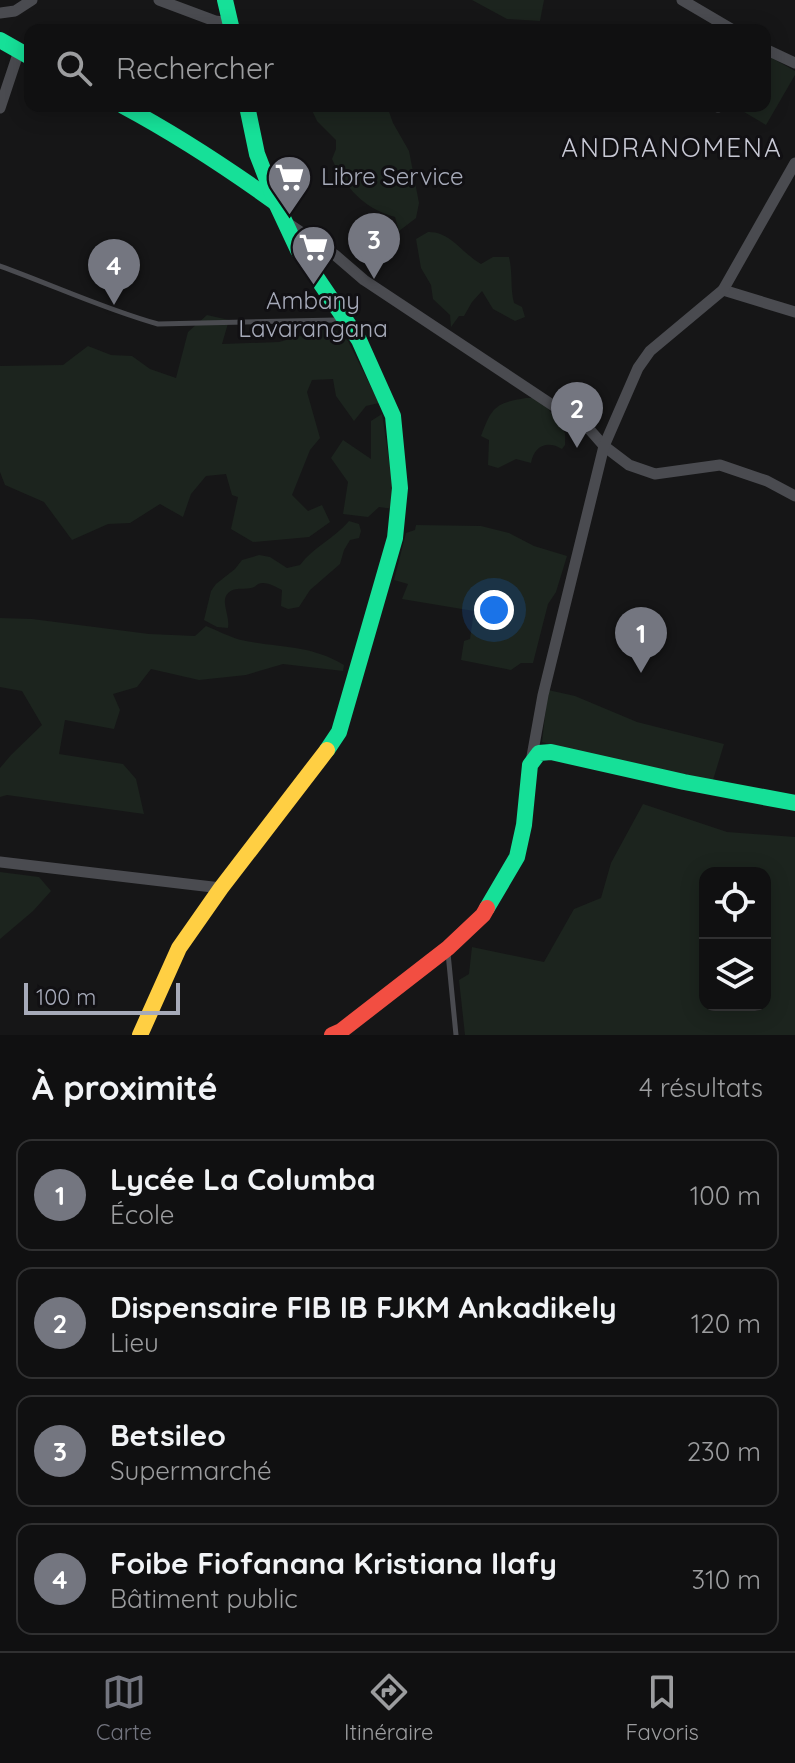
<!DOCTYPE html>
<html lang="fr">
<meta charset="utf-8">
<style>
:root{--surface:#101011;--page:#19191a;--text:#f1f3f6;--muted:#9c9d9f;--line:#303031;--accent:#747680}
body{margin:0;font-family:Quicksand,sans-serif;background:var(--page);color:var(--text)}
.controls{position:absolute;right:24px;bottom:24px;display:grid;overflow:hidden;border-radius:16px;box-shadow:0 4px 20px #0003}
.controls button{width:72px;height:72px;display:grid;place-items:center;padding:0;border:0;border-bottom:2px solid var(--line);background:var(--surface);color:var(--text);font:40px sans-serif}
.scale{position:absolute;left:24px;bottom:20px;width:156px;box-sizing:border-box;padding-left:8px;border:4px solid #a6aab9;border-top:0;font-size:22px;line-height:28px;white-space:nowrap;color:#a6aab9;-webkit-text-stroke:6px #111013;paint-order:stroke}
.you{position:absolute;left:494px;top:610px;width:28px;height:28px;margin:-20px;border:6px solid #fff;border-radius:50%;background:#1a73e8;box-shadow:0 0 0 12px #1a73e833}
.badge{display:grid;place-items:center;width:52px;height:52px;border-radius:50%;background:var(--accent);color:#fff;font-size:26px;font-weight:700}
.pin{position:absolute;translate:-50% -66px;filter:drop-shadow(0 2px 4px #0008)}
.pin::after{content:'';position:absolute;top:42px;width:28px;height:24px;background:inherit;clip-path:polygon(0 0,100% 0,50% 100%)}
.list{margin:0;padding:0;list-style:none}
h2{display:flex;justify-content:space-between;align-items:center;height:104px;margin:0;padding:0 32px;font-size:34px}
h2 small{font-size:26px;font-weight:400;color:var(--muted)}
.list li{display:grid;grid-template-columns:52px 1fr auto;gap:24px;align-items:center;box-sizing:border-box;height:112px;margin:0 16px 16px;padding:0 16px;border:2px solid var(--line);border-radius:16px}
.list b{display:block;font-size:30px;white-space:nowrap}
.list p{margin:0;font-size:26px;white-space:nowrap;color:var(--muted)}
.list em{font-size:26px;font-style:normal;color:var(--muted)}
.icon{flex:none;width:44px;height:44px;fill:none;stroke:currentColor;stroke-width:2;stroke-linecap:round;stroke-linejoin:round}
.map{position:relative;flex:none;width:795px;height:1035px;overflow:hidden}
.search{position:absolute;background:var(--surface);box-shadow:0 4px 20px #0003;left:24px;right:24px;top:24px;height:88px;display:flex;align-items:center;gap:20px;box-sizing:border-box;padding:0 28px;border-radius:16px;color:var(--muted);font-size:30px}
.sheet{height:616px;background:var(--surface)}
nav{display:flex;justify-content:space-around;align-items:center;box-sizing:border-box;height:112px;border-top:2px solid var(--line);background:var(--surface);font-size:22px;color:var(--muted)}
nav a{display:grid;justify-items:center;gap:4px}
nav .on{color:var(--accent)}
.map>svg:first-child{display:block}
</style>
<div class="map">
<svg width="795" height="1035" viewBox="0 0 795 1035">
<rect width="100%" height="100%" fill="#161617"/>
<!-- green -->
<g fill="#1c241e" fill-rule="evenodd">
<path d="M472 0H544L540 21 507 19Z"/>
<path d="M765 54 795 71V75L766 125 734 106H765Z"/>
<path d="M310 106H387L393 123 409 151 419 203 416 218 399 231 395 217C364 209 345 187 332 159L336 149V140L317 121Z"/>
<path d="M428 232C450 231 463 254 481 264L493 257H509C513 274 510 287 514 303L522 307 525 317 515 321 493 309 482 291 472 302 464 316H459L451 327 450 315 433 299 431 285 421 268 416 239Z"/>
<path d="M207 315 229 320 222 344 279 342 332 327 348 341 379 403 366 406 354 421 336 396 333 379 312 380 307 392 320 438 310 450 292 495 308 511 322 505 330 522 309 537 253 542 231 529 238 497 232 495 226 474 206 476 191 494 183 517 160 504 130 523 108 524 72 540 44 502 5 485 0 472V366L63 365 88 346 111 355 132 356 150 369 176 378 188 332Z"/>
<path d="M526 398H536L545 404 565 433V445L562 449C548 440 534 445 531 463L516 459 498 468 488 465 489 440 481 436C492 407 495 403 526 398Z"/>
<path d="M382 414 392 479 394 509 379 507 368 517 343 514 348 482 331 458 343 440 371 459V421Z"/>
<path d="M349 521 359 524 361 531 359 538 350 540 344 550 340 564 310 590 299 607 288 609 281 606 282 590C276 587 270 583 263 583 254 584 259 586 251 588 242 590 232 586 226 596 222 604 230 617 228 628L217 627 204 620 211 591 216 584 235 569 242 560 259 555 270 557 287 568 300 565C313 547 335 538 349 521Z"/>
<path d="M416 525 481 526 509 533 534 546 567 556 556 592 548 604 533 663H521L511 670 461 660 464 641 470 639 474 611 402 599 408 584 394 580 406 533 415 530Z"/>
<path d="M0 618 32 619 149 634 195 636 206 626C217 630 229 637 241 640 277 648 310 644 344 665L343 671 283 664 246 675 199 680 151 669 137 687 113 694 120 710 114 729 65 720 59 754 123 764 136 779 144 814 7 795 0 797V768L11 755 42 725 22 691 0 687Z"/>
<path d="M548 690 575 696 637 722 724 744 713 780 589 756 542 742Z"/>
<path d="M643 804 727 832 795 837V1035H465L459 980 469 974 472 947 544 962 574 909 601 898 611 863ZM705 873H765V1005H705Z"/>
<path d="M0 872 39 877 51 891 33 911 0 939Z"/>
</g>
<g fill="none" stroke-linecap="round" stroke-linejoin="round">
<!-- lane -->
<g stroke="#4a4b50" stroke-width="5">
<path d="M0 266C53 285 104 309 158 324L336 320 339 319"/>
<path d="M448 953 456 1035"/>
</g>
<!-- street -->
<g stroke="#4a4b50" stroke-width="11">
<path d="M159 0 215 21 231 23"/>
<path d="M682 0 733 30"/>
<path d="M0 13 15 11 32 0"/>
<path d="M765 49 795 63"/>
<path d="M718 107 719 106"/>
<path d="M0 108 19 51"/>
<path d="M286 222 335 255 364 280 590 430 604 446 629 465 655 474 720 465 767 481 795 496"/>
<path d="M723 290 795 312"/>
<path d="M531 762 543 695 604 446 638 368 650 351 723 290 795 163"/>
<path d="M0 862 221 888"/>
</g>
<!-- fast -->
<g stroke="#16e098" stroke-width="16">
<path d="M225 0 232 30"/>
<path d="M0 40 30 57"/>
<path d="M123 106C177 135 226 167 276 203"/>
<path d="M247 106 257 154 276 203 298 250 359 340 393 416 400 488 395 538 339 732 327 750"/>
<path d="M487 908 517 857 524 825 530 765 539 753 551 752 684 782 795 803"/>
</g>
<!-- slow -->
<path stroke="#ffcf43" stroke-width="16" d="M140 1035 179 948 221 888 327 750"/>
<!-- jam -->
<path stroke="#f24e42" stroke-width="16" d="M332 1035 341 1031 448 948 483 915 487 908"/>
</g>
<!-- icons -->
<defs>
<symbol id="supermarket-pin" viewBox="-11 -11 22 30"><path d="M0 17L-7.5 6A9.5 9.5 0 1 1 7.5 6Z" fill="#747680" stroke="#111013"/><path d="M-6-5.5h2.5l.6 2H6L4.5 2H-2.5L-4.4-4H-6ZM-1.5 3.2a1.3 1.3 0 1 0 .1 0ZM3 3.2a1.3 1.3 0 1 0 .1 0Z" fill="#fff"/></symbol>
</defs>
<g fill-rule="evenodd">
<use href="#supermarket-pin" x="264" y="152" width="51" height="69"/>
<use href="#supermarket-pin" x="288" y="222" width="51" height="69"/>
</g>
<g text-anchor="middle" stroke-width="6" stroke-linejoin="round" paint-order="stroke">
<!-- poi labels -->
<g font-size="24" fill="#a6aab9" stroke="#111013" text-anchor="start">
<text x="321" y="185">Libre Service</text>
<text x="313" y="309" text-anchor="middle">Ambany<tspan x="313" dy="28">Lavarangana</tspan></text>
</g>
<!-- neighbourhood labels -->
<g font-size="26" letter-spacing="2" fill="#c8c9d5" stroke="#111013">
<text x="672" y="157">ANDRANOMENA</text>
</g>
</g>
</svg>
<div class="controls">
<button><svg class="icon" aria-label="locate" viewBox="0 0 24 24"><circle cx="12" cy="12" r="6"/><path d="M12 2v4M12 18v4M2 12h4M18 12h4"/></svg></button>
<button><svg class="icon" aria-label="layers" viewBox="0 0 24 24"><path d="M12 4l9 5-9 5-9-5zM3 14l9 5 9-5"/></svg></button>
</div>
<div class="scale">100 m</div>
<div class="you"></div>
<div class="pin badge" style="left:641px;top:673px">1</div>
<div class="pin badge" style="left:577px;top:448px">2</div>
<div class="pin badge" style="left:374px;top:279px">3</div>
<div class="pin badge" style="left:114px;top:305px">4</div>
<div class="search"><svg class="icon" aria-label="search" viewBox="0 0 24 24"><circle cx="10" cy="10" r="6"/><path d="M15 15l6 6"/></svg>Rechercher</div>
</div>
<section class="sheet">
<h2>À proximité<small>4 résultats</small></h2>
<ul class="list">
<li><span class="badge">1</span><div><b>Lycée La Columba</b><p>École</p></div><em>100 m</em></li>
<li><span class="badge">2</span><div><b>Dispensaire FIB IB FJKM Ankadikely</b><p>Lieu</p></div><em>120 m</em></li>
<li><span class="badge">3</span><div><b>Betsileo</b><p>Supermarché</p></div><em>230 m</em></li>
<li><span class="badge">4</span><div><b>Foibe Fiofanana Kristiana Ilafy</b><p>Bâtiment public</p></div><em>310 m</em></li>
</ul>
</section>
<nav>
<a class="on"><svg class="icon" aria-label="map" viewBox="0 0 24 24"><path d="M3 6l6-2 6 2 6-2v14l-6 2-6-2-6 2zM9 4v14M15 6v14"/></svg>Carte</a>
<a><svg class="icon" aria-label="directions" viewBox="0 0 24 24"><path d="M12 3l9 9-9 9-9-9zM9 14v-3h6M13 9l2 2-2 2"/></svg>Itinéraire</a>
<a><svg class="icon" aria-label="saved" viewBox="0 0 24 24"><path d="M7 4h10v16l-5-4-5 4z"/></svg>Favoris</a>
</nav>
